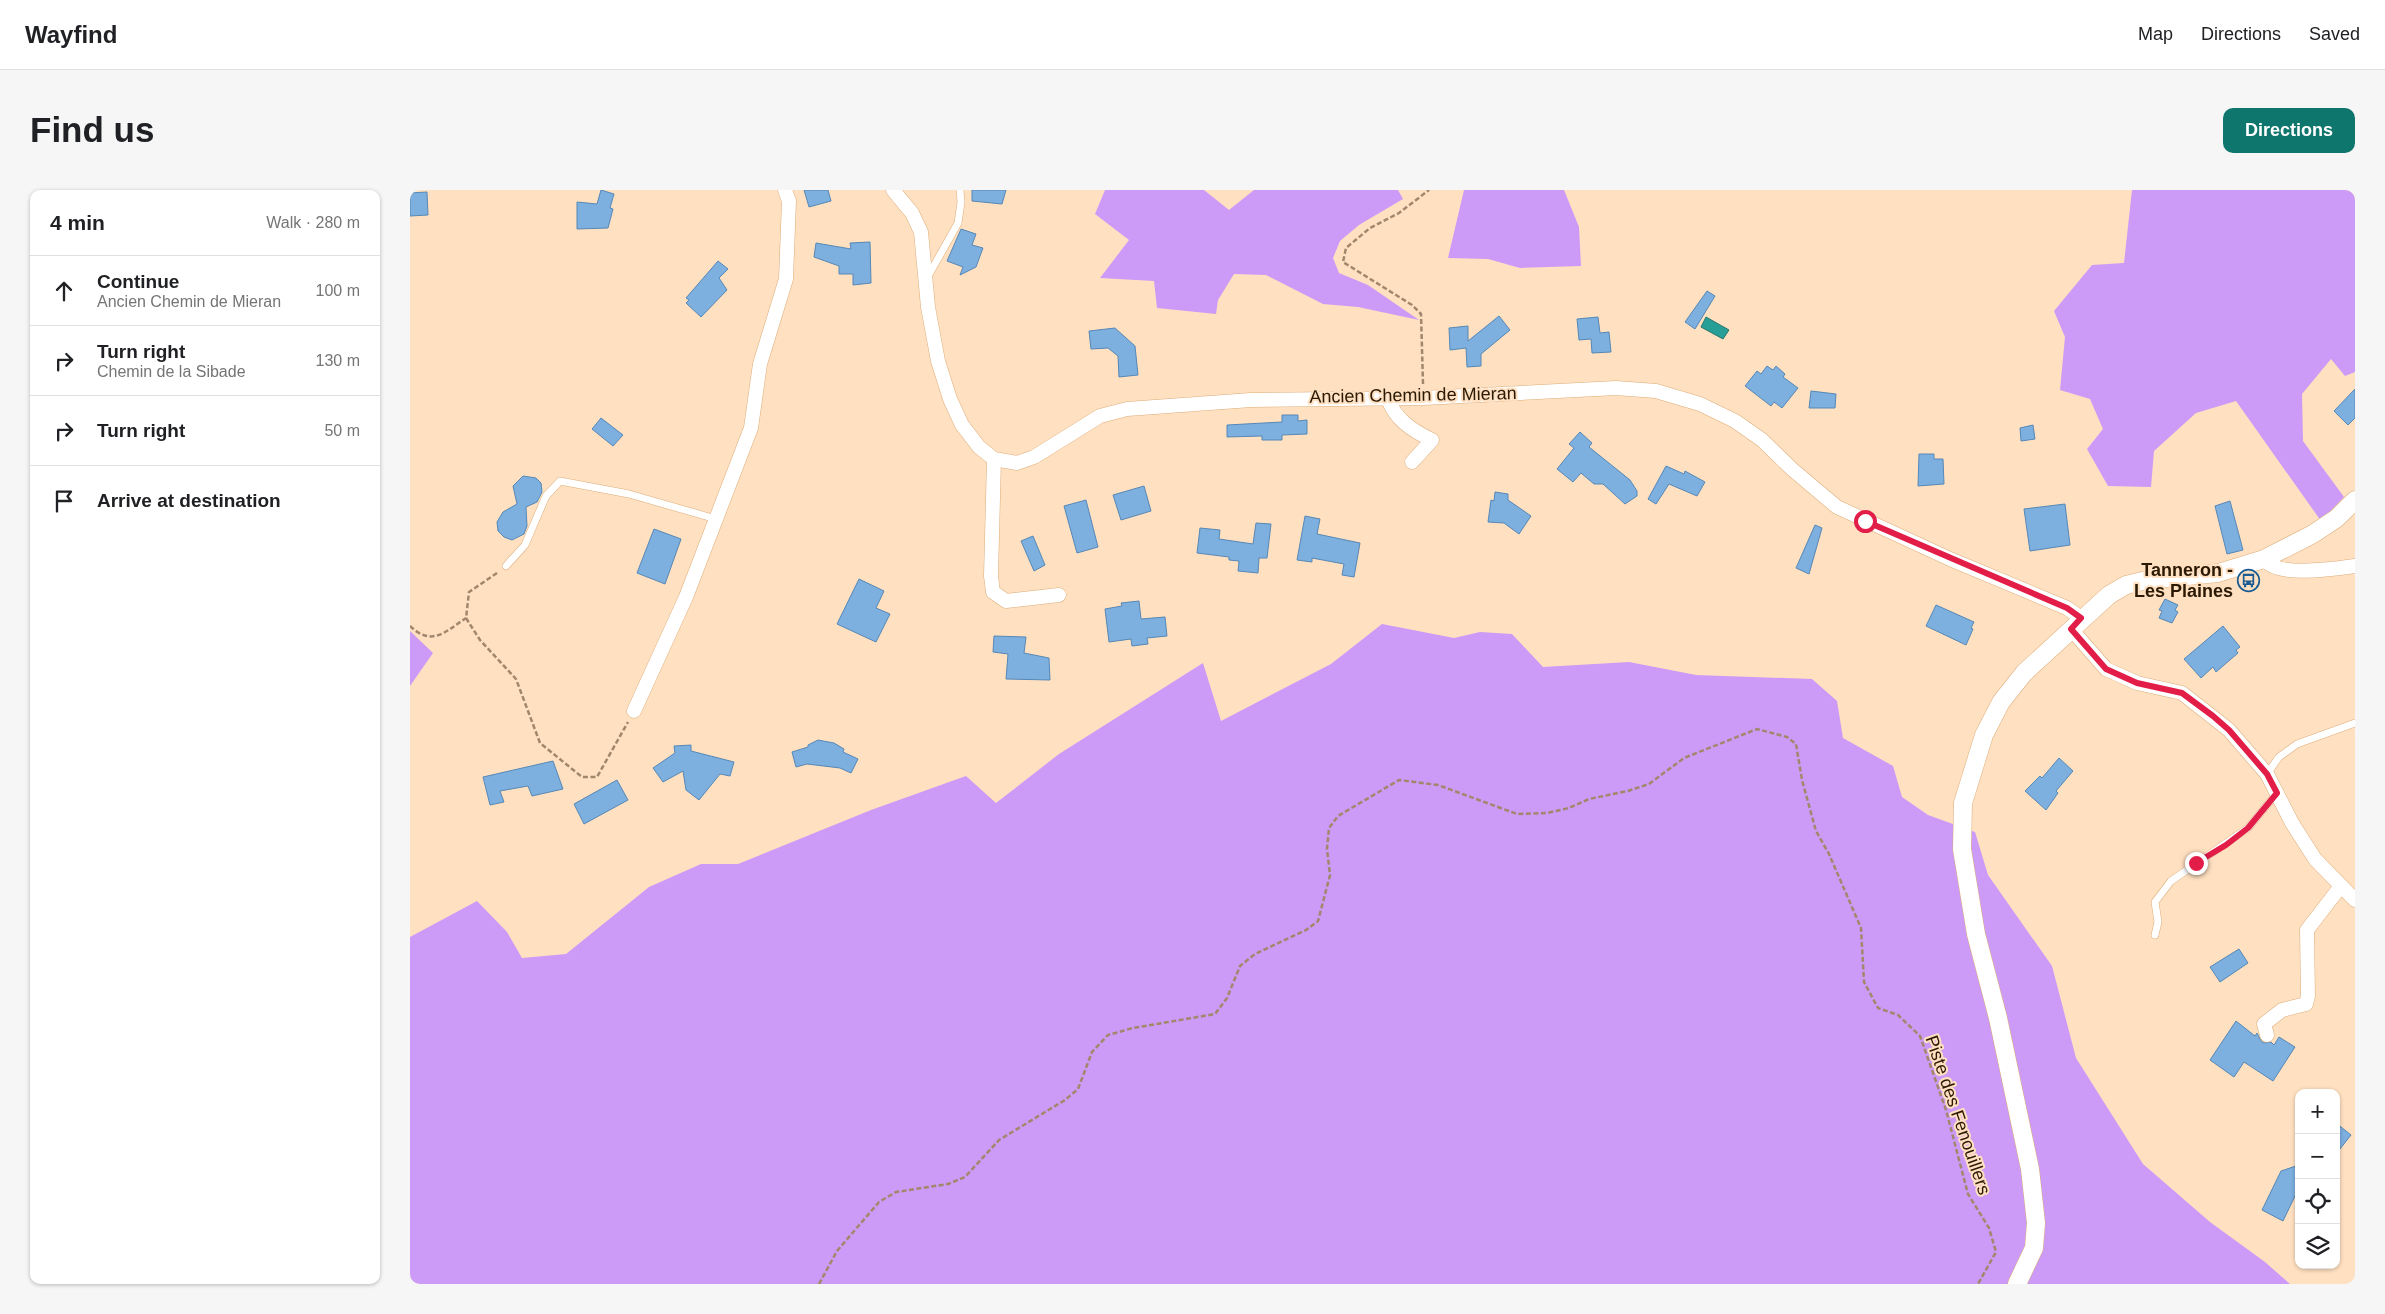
<!DOCTYPE html>
<meta charset="utf-8">
<style>
:root{--surface:#fff;--page:#f6f6f6;--text:#202124;--muted:#757577;--line:#e0e0e0;--accent:#0f766e}
body{margin:0;font-family:Helvetica,sans-serif;background:var(--page);color:var(--text)}
.controls{position:absolute;right:15px;bottom:15px;display:grid;overflow:hidden;border-radius:10px;box-shadow:0 1px 4px #0004}
.controls button{width:45px;height:45px;display:grid;place-items:center;padding:0;border:0;border-bottom:1px solid var(--line);background:var(--surface);color:var(--text);font:25px sans-serif}
.stop{position:absolute;width:15px;height:15px;margin:-11px;border:4px solid #e11d48;border-radius:50%;background:#fff}
.stop.end{background:#e11d48;border-color:#fff;box-shadow:0 1px 5px #0008}
.list{margin:0;padding:0;list-style:none}
h2{display:flex;justify-content:space-between;align-items:center;height:65px;margin:0;padding:0 20px;font-size:21px}
h2 small{font-size:16px;font-weight:400;color:var(--muted)}
.list li{display:grid;grid-template-columns:32px 1fr auto;gap:15px;align-items:center;box-sizing:border-box;height:70px;padding:0 20px;border-top:1px solid var(--line)}
.list b{display:block;font-size:19px;white-space:nowrap}
.list p{margin:0;font-size:16px;white-space:nowrap;color:var(--muted)}
.list em{font-size:16px;font-style:normal;color:var(--muted)}
.icon{flex:none;width:28px;height:28px;fill:none;stroke:currentColor;stroke-width:2;stroke-linecap:round;stroke-linejoin:round}
.map{position:relative;flex:none;width:1945px;height:1094px;overflow:hidden;border-radius:10px}
header{display:flex;align-items:center;gap:30px;box-sizing:border-box;height:70px;padding:0 25px;background:var(--surface);border-bottom:1px solid var(--line)}
header strong{font-size:24px}
nav{display:flex;gap:28px;margin-inline-start:auto;font-size:18px}
.intro{display:flex;align-items:center;justify-content:space-between;box-sizing:border-box;height:120px;padding:0 30px}
h1{margin:0;font-size:35px}
.button{padding:12px 22px;border-radius:10px;background:var(--accent);color:#fff;font-size:18px;font-weight:700}
main{display:flex;gap:30px;padding:0 30px}
aside{flex:1;background:var(--surface);border-radius:10px;box-shadow:0 1px 4px #0004}
.map>svg:first-child{display:block}
</style>
<header>
<strong>Wayfind</strong>
<nav><a>Map</a><a>Directions</a><a>Saved</a></nav>
</header>
<div class="intro"><h1>Find us</h1><a class="button">Directions</a></div>
<main>
<aside>
<h2>4 min<small>Walk · 280 m</small></h2>
<ul class="list">
<li><svg class="icon" aria-label="ahead" viewBox="0 0 24 24"><path d="M12 20V5M6 11l6-6 6 6"/></svg><div><b>Continue</b><p>Ancien Chemin de Mieran</p></div><em>100 m</em></li>
<li><svg class="icon" aria-label="right" viewBox="0 0 24 24"><path d="M7 20v-9h11M14 6l5 5-5 5"/></svg><div><b>Turn right</b><p>Chemin de la Sibade</p></div><em>130 m</em></li>
<li><svg class="icon" aria-label="right" viewBox="0 0 24 24"><path d="M7 20v-9h11M14 6l5 5-5 5"/></svg><div><b>Turn right</b></div><em>50 m</em></li>
<li><svg class="icon" aria-label="arrive" viewBox="0 0 24 24"><path d="M6 21V4h12l-3 4 3 4H6"/></svg><div><b>Arrive at destination</b></div></li>
</ul>
</aside>
<div class="map">
<svg width="1945" height="1094" viewBox="0 0 1945 1094">
<rect width="100%" height="100%" fill="#ffe0c1"/>
<!-- forest -->
<g fill="#cb9bf7">
<path d="M695 0H794L819 20 844 0H988L993 9 949 35 930 51 923 68 929 83 958 95 1009 130 948 117 913 114 856 85 824 84 808 110 806 124 747 118 744 91 690 88 719 50 685 24Z"/>
<path d="M1054 0H1154L1169 37 1171 76 1110 78 1078 69 1038 68Z"/>
<path d="M1722 0H1945V182L1935 186 1921 169 1892 204 1893 251 1934 307 1911 331 1826 211 1786 223 1744 261 1741 297 1698 296 1677 259 1693 239 1680 209 1650 200 1655 147 1644 121 1682 75 1714 73Z"/>
<path d="M972 434 1044 448 1070 442 1102 444 1133 477 1219 472 1286 485 1402 489 1427 511 1433 548 1483 576 1492 607 1518 625 1565 642 1578 685 1642 776 1666 868 1733 974 1800 1032 1855 1072 1880 1094H0V747L67 711 97 742 112 768 156 764 239 697 291 674H328L461 620 556 586 586 613 649 564 793 473 811 531 921 474Z"/>
<path d="M0 441 23 463 0 496Z"/>
</g>
<!-- water -->
<path fill="#279f97" stroke="#28776b" d="M1296 127 1319 140 1313 149 1291 137Z"/>
<!-- building -->
<g fill="#7dafdf" stroke="#5688b6">
<path d="M191 0 204 4 200 18 203 19 198 38 167 39V12L187 14Z"/>
<path d="M394 0H418L421 11 399 17Z"/>
<path d="M562 0H596L592 14 562 11Z"/>
<path d="M17 2 18 25 0 26V3Z"/>
<path d="M551 39 566 44 562 55 573 58 566 77 550 85 553 77 537 71Z"/>
<path d="M460 52 461 93 443 95V84H429V76L404 67 406 53 441 59 440 53Z"/>
<path d="M308 71 318 79 309 88 317 100 291 127 276 113 279 110 276 108Z"/>
<path d="M1297 101 1305 106 1285 139 1275 132Z"/>
<path d="M1089 126 1100 140 1071 164V176L1057 177 1056 158 1040 160 1039 138 1058 136V151Z"/>
<path d="M1188 127 1190 143 1199 142 1201 162 1182 163 1181 149 1169 150 1167 129Z"/>
<path d="M705 138 725 156 728 185 709 187 708 166 698 158 681 159 679 141Z"/>
<path d="M1357 176 1363 180 1366 176 1375 184 1373 187 1388 198 1372 218 1364 212 1361 216 1335 196 1347 181 1351 184Z"/>
<path d="M1945 199V228L1938 235 1924 221Z"/>
<path d="M1401 201 1426 204 1425 218H1399Z"/>
<path d="M872 225H888V231L897 230V244L872 245V250H852V246L817 247V235L872 232Z"/>
<path d="M191 228 213 245 203 256 182 239Z"/>
<path d="M1623 235 1625 249 1611 251 1610 238Z"/>
<path d="M1170 242 1182 253 1179 257 1220 290 1227 301V306L1215 314 1193 294H1184L1171 283 1163 292 1147 279 1164 258 1159 254Z"/>
<path d="M1509 264H1524V269H1533L1534 294 1508 296Z"/>
<path d="M1256 276 1274 284 1275 281 1295 292 1287 306 1259 294 1246 314 1238 309Z"/>
<path d="M113 286 126 288 131 293 132 302 127 312 116 317 117 336 114 344 102 350 94 347 88 341 87 332 93 322 107 314 103 296Z"/>
<path d="M734 296 741 321 711 330 703 305Z"/>
<path d="M1085 302 1098 304V310L1121 326 1109 344 1094 333 1078 332 1081 310 1084 311Z"/>
<path d="M676 310 688 357 667 363 654 316Z"/>
<path d="M1820 311 1833 360 1817 364 1805 316Z"/>
<path d="M1655 314 1660 355 1620 361 1614 319Z"/>
<path d="M895 326 910 329 907 344 950 353 944 387 932 385 934 374 902 368V372L887 370Z"/>
<path d="M846 333 861 334 857 368H849L848 383 828 381 829 371 819 370V367L787 363 790 338 810 340 809 349 843 354Z"/>
<path d="M1405 335 1412 338 1399 384 1386 378Z"/>
<path d="M244 339 271 349 255 394 227 383Z"/>
<path d="M623 346 635 375 624 381 611 351Z"/>
<path d="M449 389 474 401 466 418 480 424 466 452 427 434Z"/>
<path d="M1755 409 1768 415 1765 420 1768 422 1762 433 1749 428 1752 421 1749 420Z"/>
<path d="M729 411 731 429 755 427 757 446 737 448 738 454 722 456 721 449 699 452 695 419 712 416 711 413Z"/>
<path d="M1526 415 1564 432 1561 438 1563 439 1556 455 1516 436Z"/>
<path d="M1813 436 1830 457 1826 460 1828 463 1806 482 1803 477 1791 488 1774 469Z"/>
<path d="M584 446 616 447 614 463 639 468 640 490 596 489 598 464 583 462Z"/>
<path d="M408 550 424 553 434 559 433 562 448 569 441 583 430 578 397 574 386 577 382 562 398 557V555Z"/>
<path d="M281 555V561L324 572 320 586 310 584 289 610 276 600 273 581 253 592 243 578 265 563 264 556Z"/>
<path d="M1649 568 1663 581 1646 601 1648 603 1636 620 1615 601 1630 586 1632 588Z"/>
<path d="M143 571 153 599 122 606 118 596 90 601 94 612 80 615 73 587Z"/>
<path d="M207 590 218 610 174 634 164 614Z"/>
<path d="M1829 759 1838 773 1810 792 1800 777Z"/>
<path d="M1826 831 1845 846 1847 843 1851 851 1854 853 1861 852 1864 855 1869 847 1885 857 1863 891 1834 872 1824 887 1800 870Z"/>
<path d="M1926 933 1941 945 1926 964Z"/>
<path d="M1889 975V1003L1886 1004 1873 1031 1852 1020 1871 981Z"/>
</g>
<g fill="none" stroke-linecap="round" stroke-linejoin="round">
<defs>
<g id="service">
<path d="M517 88 548 33 551 12 550 0"/>
<path d="M96 376 115 355 136 306 150 291 219 304 306 329"/>
<path d="M1857 584 1869 567 1887 554 1945 533"/>
<path d="M1745 745 1748 732 1745 712 1761 691 1838 638 1867 603"/>
</g>
<g id="minor">
<path d="M483 0 502 23 511 42 518 117 528 171 540 209 552 235 569 257 584 269 607 273 624 267 690 226 717 219 841 210 1013 208 1206 198 1246 201 1290 214 1325 231 1352 250 1383 280 1427 317 1540 369 1657 418 1671 428"/>
<path d="M978 208C984 229 1003 241 1022 250L1002 272"/>
<path d="M584 269 581 386 583 402 596 411 649 405"/>
<path d="M1854 369C1866 388 1924 379 1945 376"/>
<path d="M1661 439 1696 479 1727 493 1772 503 1819 540 1857 584 1882 633 1905 669 1945 710"/>
<path d="M224 521 276 407 341 238 350 174 376 89 379 11 375 0"/>
<path d="M1857 845 1854 834 1872 820 1896 814 1898 806 1897 740 1931 696"/>
</g>
<path id="tertiary" d="M1607 1094 1624 1058 1626 1033 1620 979 1588 828 1566 744 1552 659 1553 613 1574 545 1591 512 1614 483 1699 405 1716 395 1737 390 1808 383 1854 369 1903 344 1927 328 1945 310"/>
</defs>
<!-- service casing -->
<use href="#service" stroke="#ddad79" stroke-width="8"/>
<!-- minor casing -->
<use href="#minor" stroke="#ddad79" stroke-width="15"/>
<!-- tertiary casing -->
<use href="#tertiary" stroke="#ddad79" stroke-width="19"/>
<!-- path -->
<g stroke="#a1886d" stroke-width="2.5" stroke-dasharray="5 2.5" stroke-linecap="butt">
<path d="M1013 194 1011 124 1002 115 933 72 936 58 960 38 989 23 1019 0"/>
<path d="M87 383 59 402 56 428 70 450 106 489 130 553 172 587H187L218 532"/>
<path d="M0 436C22 457 35 442 56 428"/>
<path d="M409 1094 427 1061 469 1012 486 1002 538 994 555 987 589 950 655 910 668 899 682 862 698 845 723 838 805 824 817 808 830 776 845 764 896 740 908 731 920 685 917 659 919 638 928 626 989 590 1028 595 1107 624 1137 623 1159 618 1179 609 1218 601 1239 594 1274 568 1347 539 1377 547 1386 554 1392 590 1406 641 1419 664 1451 738 1454 792 1468 818 1488 825 1510 846 1536 920 1558 1004 1579 1038 1586 1062 1568 1094"/>
</g>
<!-- service -->
<use href="#service" stroke="#fff" stroke-width="7"/>
<!-- minor -->
<use href="#minor" stroke="#fff" stroke-width="14"/>
<!-- tertiary -->
<use href="#tertiary" stroke="#fff" stroke-width="18"/>
</g>
<g fill="none" stroke-linecap="round" stroke-linejoin="round">
<!-- route -->
<path stroke="#e11d48" stroke-width="6" d="M1455 331 1657 418 1671 428 1661 439 1696 479 1727 493 1772 503 1803 526 1819 540 1857 584 1867 603 1838 638 1816 655 1786 673"/>
</g>
<!-- icons -->
<defs>
<symbol id="bus-ring" viewBox="-11 -11 22 22"><circle r="9.5" fill="#ffe0c1" stroke="#1b5d92" stroke-width="1.5"/><path d="M-5-6H5V4H4V6H2V4H-2V6H-4V4H-5ZM-3.5-4V0h7V-4ZM-3.5 1.2v1.5H-2V1.2ZM2 1.2v1.5H3.5V1.2Z" fill="#1b5d92"/></symbol>
</defs>
<g fill-rule="evenodd">
<use href="#bus-ring" x="1826" y="378" width="25" height="25"/>
</g>
<g text-anchor="middle" stroke-width="4" stroke-linejoin="round" paint-order="stroke">
<!-- street labels -->
<g font-size="18" fill="#2b1904" stroke="#ffe0c1">
<text transform="translate(1003 205) rotate(-1)" y="6">Ancien Chemin de Mieran</text>
<text transform="translate(1548 925) rotate(71)" y="6">Piste des Fenouillers</text>
</g>
<!-- poi labels -->
<g font-size="18" font-weight="bold" fill="#2b1904" stroke="#ffe0c1" text-anchor="end">
<text x="1823" y="386">Tanneron -<tspan x="1823" dy="21">Les Plaines</tspan></text>
</g>
</g>
</svg>
<div class="controls">
<button>+</button>
<button>−</button>
<button><svg class="icon" aria-label="locate" viewBox="0 0 24 24"><circle cx="12" cy="12" r="6"/><path d="M12 2v4M12 18v4M2 12h4M18 12h4"/></svg></button>
<button><svg class="icon" aria-label="layers" viewBox="0 0 24 24"><path d="M12 4l9 5-9 5-9-5zM3 14l9 5 9-5"/></svg></button>
</div>
<div class="stop" style="left:1455px;top:331px"></div>
<div class="stop end" style="left:1786px;top:673px"></div>
</div>
</main>
